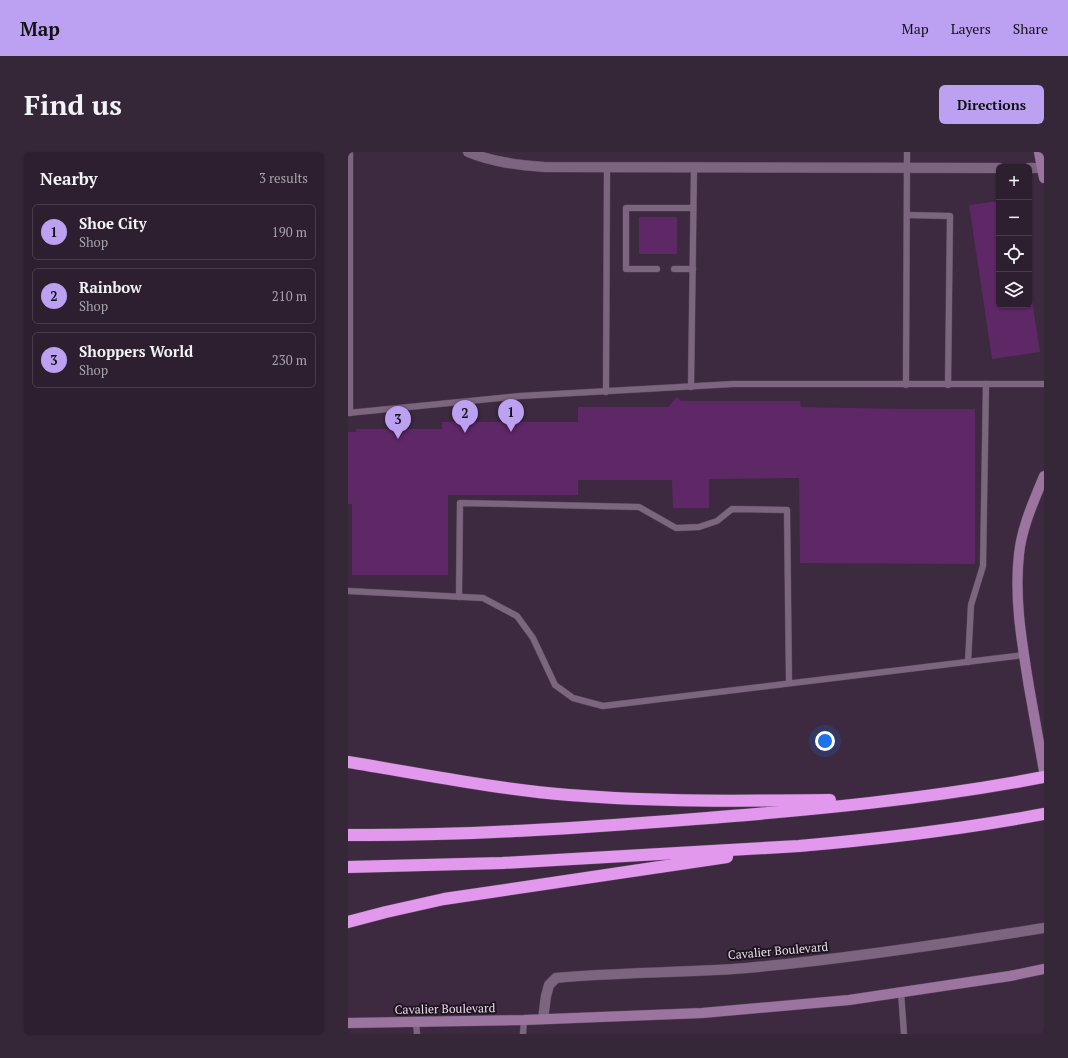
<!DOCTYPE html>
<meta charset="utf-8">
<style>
:root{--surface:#2e1f30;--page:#362738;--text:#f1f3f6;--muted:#a7a2ab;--line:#493d4c;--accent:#bca0f2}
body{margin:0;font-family:"PT Serif",serif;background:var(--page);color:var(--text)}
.controls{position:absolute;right:12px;top:12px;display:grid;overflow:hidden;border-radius:6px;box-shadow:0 1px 3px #0004}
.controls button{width:36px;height:36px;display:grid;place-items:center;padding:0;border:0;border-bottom:1px solid var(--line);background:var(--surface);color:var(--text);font:20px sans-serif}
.you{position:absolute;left:477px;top:589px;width:14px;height:14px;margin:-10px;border:3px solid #fff;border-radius:50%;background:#1a73e8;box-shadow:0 0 0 6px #1a73e833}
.badge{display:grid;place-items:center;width:26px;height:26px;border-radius:50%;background:var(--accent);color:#111;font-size:13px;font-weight:700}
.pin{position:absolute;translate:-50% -33px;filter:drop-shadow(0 1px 2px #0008)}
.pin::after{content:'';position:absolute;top:21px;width:14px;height:12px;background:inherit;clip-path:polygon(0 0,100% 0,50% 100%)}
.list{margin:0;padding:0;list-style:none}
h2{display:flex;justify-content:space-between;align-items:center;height:52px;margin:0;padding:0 16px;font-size:17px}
h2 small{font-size:13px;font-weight:400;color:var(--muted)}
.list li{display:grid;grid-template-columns:26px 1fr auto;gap:12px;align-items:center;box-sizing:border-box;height:56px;margin:0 8px 8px;padding:0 8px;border:1px solid var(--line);border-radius:6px}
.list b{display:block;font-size:15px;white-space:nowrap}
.list p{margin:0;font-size:13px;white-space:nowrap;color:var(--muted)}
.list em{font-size:13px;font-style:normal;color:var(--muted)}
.icon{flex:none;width:22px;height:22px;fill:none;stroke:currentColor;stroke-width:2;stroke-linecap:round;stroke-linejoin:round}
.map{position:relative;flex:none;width:696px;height:882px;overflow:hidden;border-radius:6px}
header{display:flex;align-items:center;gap:24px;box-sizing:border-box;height:56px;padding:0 20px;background:var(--accent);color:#111}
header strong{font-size:19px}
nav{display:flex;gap:22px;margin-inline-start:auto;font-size:14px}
.intro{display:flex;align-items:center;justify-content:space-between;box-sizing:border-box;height:96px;padding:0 24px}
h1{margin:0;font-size:28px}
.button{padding:10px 18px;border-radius:6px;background:var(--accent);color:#111;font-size:14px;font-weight:700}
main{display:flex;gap:24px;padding:0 24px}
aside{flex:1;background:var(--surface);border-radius:6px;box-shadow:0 1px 3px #0004}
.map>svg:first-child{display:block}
</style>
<header>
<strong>Map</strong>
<nav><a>Map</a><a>Layers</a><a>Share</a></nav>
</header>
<div class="intro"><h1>Find us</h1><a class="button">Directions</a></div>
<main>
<aside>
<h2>Nearby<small>3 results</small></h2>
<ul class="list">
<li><span class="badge">1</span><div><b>Shoe City</b><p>Shop</p></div><em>190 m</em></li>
<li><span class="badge">2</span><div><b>Rainbow</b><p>Shop</p></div><em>210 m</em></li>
<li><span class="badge">3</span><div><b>Shoppers World</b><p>Shop</p></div><em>230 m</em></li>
</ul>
</aside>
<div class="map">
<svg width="696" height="882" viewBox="0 0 696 882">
<rect width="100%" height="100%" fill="#3d2940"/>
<!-- building -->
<g fill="#5e2766">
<path d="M651 49V153H681L682 135 692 200 644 207 621 53Z"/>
<rect x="291" y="65" width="38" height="37"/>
<path d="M329 245 333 249H452L453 255 554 257H627V412L452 411 451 326 361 327V356H325L324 328H230V343H100V423H4V352H0V280H8V277H94V270H230V255H320Z"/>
</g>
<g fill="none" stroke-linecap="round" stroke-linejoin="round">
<defs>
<g id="lane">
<path d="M559 63 602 64 600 233"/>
<path d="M309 117H278V56H345"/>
<path d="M326 117H345"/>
<path d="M558 233 559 0"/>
<path d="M343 235 346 16"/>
<path d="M258 240 259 15"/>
<path d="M0 261 172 244 385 232H696"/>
<path d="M2 261V0"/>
<path d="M0 439 135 446 169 464 185 486 207 533 225 546 255 554 676 503"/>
<path d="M111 445 112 351 291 355 328 376 351 375 369 369 384 357 439 358 441 531"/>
<path d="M620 510 623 453 635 414 638 232"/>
<path d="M553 840 556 882"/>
<path d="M68 870 69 882"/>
<path d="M175 882 176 868"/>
</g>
<g id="street">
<path d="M120 0C144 10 170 13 196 15L651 16"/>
<path d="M681 16H694"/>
<path d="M195 867 198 844 201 833 208 826C272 820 336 821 399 816 499 807 597 792 696 776"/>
</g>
<g id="secondary">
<path d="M691 0 696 26"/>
<path d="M696 324C686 349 674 374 671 402 666 447 674 491 681 535 686 563 691 591 696 619"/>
<path d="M0 871 176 868 354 861 501 848 662 824 696 817"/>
</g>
<g id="highway">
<path d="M0 610C73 622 147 637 221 643 308 650 395 649 482 648"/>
<path d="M0 683C116 684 232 676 347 667 464 658 581 647 696 625"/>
<path d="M0 715 154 711 451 694C533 687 615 677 696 662"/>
<path d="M0 770 38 760 96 747 379 705"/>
</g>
</defs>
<!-- lane casing -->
<use href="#lane" stroke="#58465a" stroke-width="7"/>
<!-- street casing -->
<use href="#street" stroke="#58465a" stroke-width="11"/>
<!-- secondary casing -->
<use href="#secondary" stroke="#58465a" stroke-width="11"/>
<!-- highway casing -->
<use href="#highway" stroke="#58465a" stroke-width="13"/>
<!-- lane -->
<use href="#lane" stroke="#7c657f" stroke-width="6"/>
<!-- street -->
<use href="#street" stroke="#7c657f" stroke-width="10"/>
<!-- secondary -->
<use href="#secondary" stroke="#9b74a0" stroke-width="10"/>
<!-- highway -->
<use href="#highway" stroke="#e298ec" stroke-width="12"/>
</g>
<g text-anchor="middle" stroke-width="4" stroke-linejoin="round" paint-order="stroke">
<!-- street labels -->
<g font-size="12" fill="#ebdeed" stroke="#1f1520">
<text transform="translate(430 799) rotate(-5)" y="4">Cavalier Boulevard</text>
<text transform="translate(97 857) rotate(-1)" y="4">Cavalier Boulevard</text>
</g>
</g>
</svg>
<div class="controls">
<button>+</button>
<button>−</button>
<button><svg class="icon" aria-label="locate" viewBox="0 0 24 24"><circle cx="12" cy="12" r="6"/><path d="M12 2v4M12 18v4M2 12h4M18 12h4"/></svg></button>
<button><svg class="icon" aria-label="layers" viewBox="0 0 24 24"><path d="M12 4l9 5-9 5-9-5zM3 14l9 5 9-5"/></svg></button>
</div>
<div class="you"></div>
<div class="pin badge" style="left:163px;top:280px">1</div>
<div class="pin badge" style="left:117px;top:281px">2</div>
<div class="pin badge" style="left:50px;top:287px">3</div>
</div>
</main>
